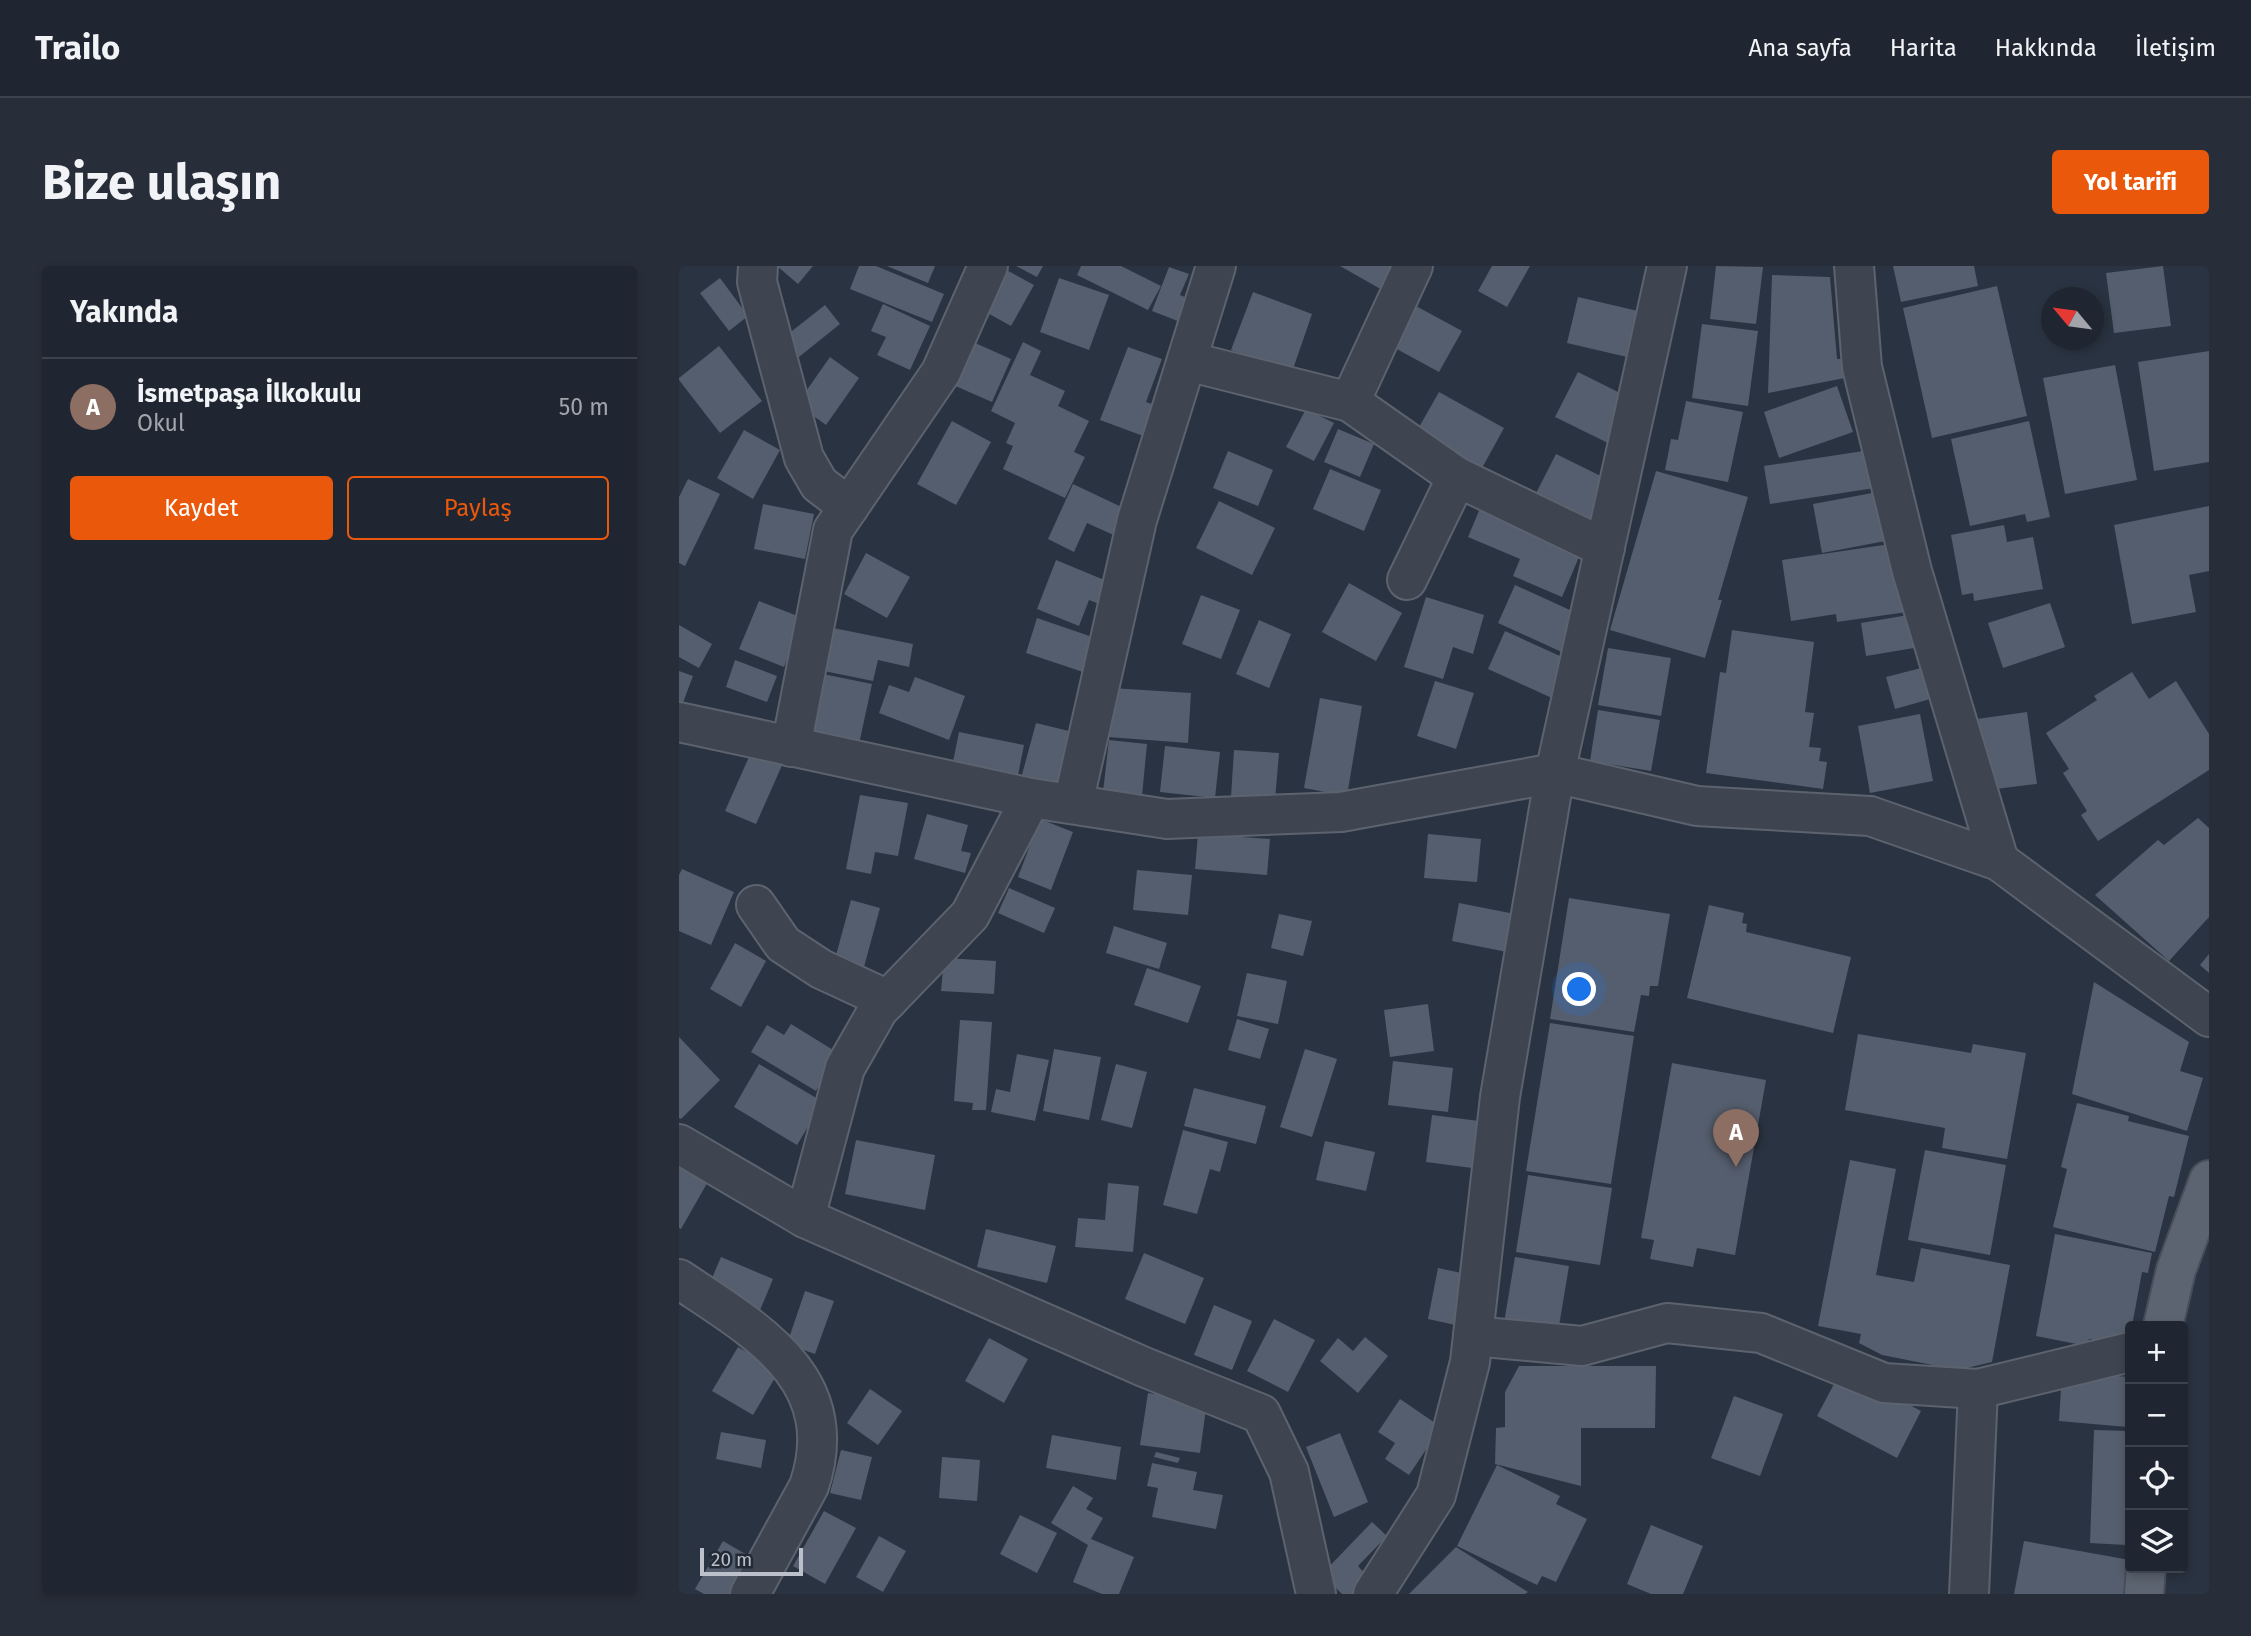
<!DOCTYPE html>
<html lang="tr">
<meta charset="utf-8">
<style>
:root{--surface:#202631;--page:#282e39;--text:#f1f3f6;--muted:#a2a5ab;--line:#3d434d;--accent:#ea580c}
body{margin:0;font-family:"Fira Sans",sans-serif;background:var(--page);color:var(--text)}
.controls{position:absolute;right:21px;bottom:21px;display:grid;overflow:hidden;border-radius:7px;box-shadow:0 4px 10px #0003}
.controls button{width:63px;height:63px;display:grid;place-items:center;padding:0;border:0;border-bottom:2px solid var(--line);background:var(--surface);color:var(--text);font:35px sans-serif}
.compass{position:absolute;left:1362px;top:21px;width:63px;height:63px;border-radius:50%;background:var(--surface);box-shadow:0 4px 10px #0003;rotate:299deg}
.scale{position:absolute;left:21px;bottom:18px;width:103px;box-sizing:border-box;padding-left:7px;border:4px solid #bbc0cb;border-top:0;font-size:19px;line-height:24px;white-space:nowrap;color:#bbc0cb;-webkit-text-stroke:5px #222a36;paint-order:stroke}
.you{position:absolute;left:901px;top:724px;width:24px;height:24px;margin:-18px;border:5px solid #fff;border-radius:50%;background:#1a73e8;box-shadow:0 0 0 10px #1a73e833}
.badge{display:grid;place-items:center;width:46px;height:46px;border-radius:50%;background:var(--accent);color:#fff;font-size:23px;font-weight:700}
.pin{position:absolute;translate:-50% -58px;filter:drop-shadow(0 2px 4px #0008)}
.pin::after{content:'';position:absolute;top:37px;width:24px;height:21px;background:inherit;clip-path:polygon(0 0,100% 0,50% 100%)}
.list{margin:0;padding:0;list-style:none}
h2{display:flex;justify-content:space-between;align-items:center;height:91px;margin:0;padding:0 28px;font-size:30px}
h2 small{font-size:23px;font-weight:400;color:var(--muted)}
.list li{display:grid;grid-template-columns:46px 1fr auto;gap:21px;align-items:center;box-sizing:border-box;height:98px;padding:0 28px;border-top:2px solid var(--line)}
.list b{display:block;font-size:26px;white-space:nowrap}
.list p{margin:0;font-size:23px;white-space:nowrap;color:var(--muted)}
.list em{font-size:23px;font-style:normal;color:var(--muted)}
.actions{display:flex;gap:14px;padding:21px 28px}
.actions a{flex:1;padding:16px 0;border:2px solid var(--accent);border-radius:7px;text-align:center;font-size:24px;color:var(--accent)}
.actions .main{background:var(--accent);color:#fff}
.icon{flex:none;width:38px;height:38px;fill:none;stroke:currentColor;stroke-width:2;stroke-linecap:round;stroke-linejoin:round}
.map{position:relative;flex:none;width:1530px;height:1328px;overflow:hidden;border-radius:7px}
header{display:flex;align-items:center;gap:42px;box-sizing:border-box;height:98px;padding:0 35px;background:var(--surface);border-bottom:2px solid var(--line)}
header strong{font-size:33px}
nav{display:flex;gap:38px;margin-inline-start:auto;font-size:24px}
.intro{display:flex;align-items:center;justify-content:space-between;box-sizing:border-box;height:168px;padding:0 42px}
h1{margin:0;font-size:49px}
.button{padding:18px 32px;border-radius:7px;background:var(--accent);color:#fff;font-size:24px;font-weight:700}
main{display:flex;gap:42px;padding:0 42px}
aside{flex:1;background:var(--surface);border-radius:7px;box-shadow:0 4px 10px #0003}
.map>svg:first-child{display:block}
</style>
<header>
<strong>Trailo</strong>
<nav><a>Ana sayfa</a><a>Harita</a><a>Hakkında</a><a>İletişim</a></nav>
</header>
<div class="intro"><h1>Bize ulaşın</h1><a class="button">Yol tarifi</a></div>
<main>
<aside>
<h2>Yakında<small></small></h2>
<ul class="list">
<li><span class="badge" style="background:#8d6e63">A</span><div><b>İsmetpaşa İlkokulu</b><p>Okul</p></div><em>50 m</em></li>
</ul>
<div class="actions"><a class="main">Kaydet</a><a>Paylaş</a></div>
</aside>
<div class="map">
<svg width="1530" height="1328" viewBox="0 0 1530 1328">
<rect width="100%" height="100%" fill="#2a3341"/>
<!-- building -->
<g fill="#555e6e">
<path d="M98 0H134L119 18Z"/>
<path d="M180 0H197L265 28 253 56 171 23Z"/>
<path d="M208 0H256L249 17Z"/>
<path d="M320 0 355 19 332 60 296 40Z"/>
<path d="M337 0H364L358 11Z"/>
<path d="M402 0H442L482 20 469 44 398 9Z"/>
<path d="M661 0H719L705 25Z"/>
<path d="M813 0H851L828 41 799 25Z"/>
<path d="M1037 0 1084 1 1077 58 1031 53Z"/>
<path d="M1214 0H1295L1299 20 1222 36Z"/>
<path d="M1484 0 1492 60 1435 67 1427 7Z"/>
<path d="M490 1 510 8 501 29 518 36 509 59 473 45Z"/>
<path d="M1093 9 1151 11 1158 93H1172L1171 111 1089 127Z"/>
<path d="M41 12 69 50 50 65 21 27Z"/>
<path d="M380 12 430 29 410 84 361 66Z"/>
<path d="M1318 20 1348 150 1253 172 1224 42Z"/>
<path d="M574 26 633 48 613 106 552 84Z"/>
<path d="M899 31 959 45 948 91 888 77Z"/>
<path d="M204 38 251 60 231 104 198 89 207 71 192 65Z"/>
<path d="M146 39 161 58 115 95 99 76Z"/>
<path d="M737 40 783 65 760 106 714 81Z"/>
<path d="M1023 58 1079 65 1069 140 1013 132Z"/>
<path d="M285 72 332 93 313 136 265 115Z"/>
<path d="M344 76 362 85 351 109 386 125 379 140 410 155 395 186 406 191 386 232 324 203 334 180 327 177 336 157 312 145Z"/>
<path d="M40 80 83 135 41 167 0 114V112Z"/>
<path d="M449 81 483 93 467 136 486 143 475 174 421 154Z"/>
<path d="M1530 85V196L1475 205 1459 96Z"/>
<path d="M151 91 180 112 147 159 118 138Z"/>
<path d="M1436 99 1458 214 1386 228 1364 112Z"/>
<path d="M899 106 955 134 933 179 876 151Z"/>
<path d="M1158 120 1174 166 1100 192 1085 146Z"/>
<path d="M760 126 825 162 797 213 731 177Z"/>
<path d="M1007 135 1064 146 1049 216 986 204 992 173 999 174Z"/>
<path d="M627 143 655 157 635 195 607 181Z"/>
<path d="M273 155 312 176 277 239 238 218Z"/>
<path d="M1350 155 1371 251 1348 256 1346 248 1291 260 1272 173Z"/>
<path d="M659 163 695 178 681 211 645 196Z"/>
<path d="M65 164 101 184 74 233 38 212Z"/>
<path d="M1191 184 1196 222 1091 238 1085 200Z"/>
<path d="M549 185 594 204 579 240 534 222Z"/>
<path d="M877 188 936 217 911 267 852 237Z"/>
<path d="M651 203 702 224 685 265 634 243Z"/>
<path d="M977 205 1069 231 1039 334H1043L1026 392 931 364Z"/>
<path d="M9 213 41 228 6 300 0 297V231Z"/>
<path d="M394 218 453 246 441 272 408 257 395 286 369 273Z"/>
<path d="M1204 225 1212 274 1143 287 1134 238Z"/>
<path d="M540 235 596 262 573 309 517 282Z"/>
<path d="M84 238 135 248 126 293 75 283Z"/>
<path d="M802 240 903 284 883 331 834 310 841 293 789 271Z"/>
<path d="M1530 240V305L1510 309 1517 346 1453 358 1435 259Z"/>
<path d="M1325 259 1328 276 1354 271 1364 323 1295 335 1294 327 1283 329 1272 269Z"/>
<path d="M1218 277 1228 346 1158 356 1157 348 1112 355 1103 294Z"/>
<path d="M187 287 231 311 208 352 165 328Z"/>
<path d="M377 294 435 318 426 340 410 334 400 360 358 343Z"/>
<path d="M670 317 723 347 697 395 643 366Z"/>
<path d="M836 319 904 350 887 388 819 357Z"/>
<path d="M522 329 561 344 542 393 503 378Z"/>
<path d="M747 331 805 349 794 388 774 381 764 413 725 401Z"/>
<path d="M80 335 124 352 105 401 60 383Z"/>
<path d="M1371 337 1386 381 1324 402 1309 357Z"/>
<path d="M1241 347 1247 380 1187 390 1182 357Z"/>
<path d="M358 352 428 376 416 410 347 387Z"/>
<path d="M580 354 612 368 590 422 557 408Z"/>
<path d="M0 359 33 378 20 402 0 391Z"/>
<path d="M154 362 234 378 230 401 199 394 194 415 145 405Z"/>
<path d="M1053 364 1135 376 1126 446 1135 447 1130 481 1142 482 1140 495 1148 496 1144 523 1027 507 1041 406 1047 407Z"/>
<path d="M826 365 892 395 875 433 809 403Z"/>
<path d="M929 382 992 392 982 450 919 439Z"/>
<path d="M56 394 98 410 88 436 47 421Z"/>
<path d="M1246 401 1255 432 1216 443 1207 411Z"/>
<path d="M0 405 14 410 0 447Z"/>
<path d="M1453 406 1470 433 1497 415 1530 468V504L1419 575 1402 549 1408 545 1384 507 1390 503 1367 467 1418 434 1415 430Z"/>
<path d="M144 408 193 418 180 478 132 468Z"/>
<path d="M236 411 286 430 270 474 200 447 210 419 230 426Z"/>
<path d="M756 415 795 427 777 483 738 470Z"/>
<path d="M432 422 512 427 509 477 429 471Z"/>
<path d="M641 432 683 440 668 530 625 522Z"/>
<path d="M919 444 981 454 972 505 911 495Z"/>
<path d="M1348 446 1358 518 1308 524 1298 453Z"/>
<path d="M1241 448 1254 515 1191 527 1179 460Z"/>
<path d="M357 457 394 466 379 525 341 516Z"/>
<path d="M280 466 345 479 338 514 273 501Z"/>
<path d="M430 474 468 478 463 530 424 526Z"/>
<path d="M486 480 541 486 536 532 481 526Z"/>
<path d="M73 484 104 497 77 558 46 545Z"/>
<path d="M555 484 600 487 596 534 552 531Z"/>
<path d="M181 529 229 537 219 590 196 586 192 608 167 603Z"/>
<path d="M248 548 289 559 282 585 292 587 286 607 235 593Z"/>
<path d="M1519 552 1530 562V651L1490 695 1416 629 1479 574 1485 579Z"/>
<path d="M361 553 394 566 372 624 339 611Z"/>
<path d="M519 568 591 573 588 609 516 603Z"/>
<path d="M749 568 802 573 798 616 745 612Z"/>
<path d="M3 603 55 626 32 679 0 665V609Z"/>
<path d="M458 604 513 609 509 649 454 644Z"/>
<path d="M330 622 376 642 365 667 319 647Z"/>
<path d="M890 632 991 648 979 720H971L970 730 962 729 955 766 871 753Z"/>
<path d="M172 634 201 642 185 701 156 693Z"/>
<path d="M780 637 846 650 838 688 773 675Z"/>
<path d="M1030 639 1065 647 1063 657 1068 658 1067 666 1172 691 1154 767 1008 732Z"/>
<path d="M600 648 633 655 624 690 592 682Z"/>
<path d="M435 660 488 677 480 703 427 687Z"/>
<path d="M56 677 87 695 62 741 31 723Z"/>
<path d="M1530 688V707L1521 699Z"/>
<path d="M265 692 317 695 315 728 262 725Z"/>
<path d="M468 702 522 720 509 757 455 739Z"/>
<path d="M568 707 608 715 599 758 558 750Z"/>
<path d="M1415 716 1510 776 1501 805 1524 812 1508 865 1393 828Z"/>
<path d="M749 738 755 785 711 791 705 744Z"/>
<path d="M558 753 590 763 581 793 549 784Z"/>
<path d="M281 754 313 756 307 844H293L294 837 275 835Z"/>
<path d="M871 757 955 770 932 918 847 905Z"/>
<path d="M112 758 159 787 137 825 72 786 88 759 105 769Z"/>
<path d="M1179 768 1292 787 1294 778 1347 787 1328 893 1263 882 1266 862 1166 844Z"/>
<path d="M0 771 41 814 2 853 0 852Z"/>
<path d="M375 783 422 791 410 854 364 845Z"/>
<path d="M626 783 658 793 633 871 601 861Z"/>
<path d="M338 788 370 794 356 855 312 846 317 823 331 826Z"/>
<path d="M714 795 774 802 769 846 709 839Z"/>
<path d="M993 797 1087 814 1056 989 1018 982 1014 1001 971 993 975 974 962 972Z"/>
<path d="M80 798 144 836 118 879 55 841Z"/>
<path d="M437 798 468 806 453 862 422 854Z"/>
<path d="M515 822 587 840 577 878 505 860Z"/>
<path d="M1398 837 1450 850 1449 855 1510 870 1495 931 1490 930 1476 986 1374 961 1388 903 1382 901Z"/>
<path d="M753 849 808 856 801 903 747 896Z"/>
<path d="M504 864 549 876 541 906 531 903 518 948 484 939Z"/>
<path d="M177 874 256 889 246 944 166 928Z"/>
<path d="M646 875 696 886 687 925 637 914Z"/>
<path d="M1246 884 1327 899 1311 989 1229 974Z"/>
<path d="M1171 894 1217 903 1197 1009 1235 1016 1242 982 1331 999 1313 1096 1279 1104 1203 1089 1180 1077 1182 1068 1139 1060Z"/>
<path d="M0 895 31 912 2 963 0 962Z"/>
<path d="M849 909 933 922 921 999 837 986Z"/>
<path d="M429 917 460 920 454 986 396 981 399 952 426 954Z"/>
<path d="M307 963 377 980 368 1017 298 1001Z"/>
<path d="M1376 968 1473 987 1469 1007 1463 1006 1453 1060H1451L1449 1081 1410 1073 1408 1080 1357 1070Z"/>
<path d="M465 987 525 1012 506 1058 446 1033Z"/>
<path d="M42 991 94 1013 79 1049 27 1026Z"/>
<path d="M836 991 890 1000 878 1072 824 1063Z"/>
<path d="M759 1002 792 1009 781 1060 749 1053Z"/>
<path d="M126 1025 155 1035 136 1088 108 1078Z"/>
<path d="M535 1039 573 1055 553 1104 515 1089Z"/>
<path d="M595 1053 636 1074 609 1126 568 1105Z"/>
<path d="M686 1071 709 1090 679 1127 641 1095 659 1072 674 1085Z"/>
<path d="M310 1072 349 1093 325 1137 286 1115Z"/>
<path d="M59 1081 100 1105 74 1149 33 1125Z"/>
<path d="M840 1100H977L976 1162H902V1220L816 1198 817 1162 826 1161V1126Z"/>
<path d="M1163 1103 1242 1145 1218 1192 1138 1150Z"/>
<path d="M1383 1106 1451 1111 1448 1161 1380 1155Z"/>
<path d="M191 1123 223 1145 199 1179 168 1157Z"/>
<path d="M469 1127 528 1135 521 1187 461 1179Z"/>
<path d="M1055 1130 1104 1148 1081 1210 1032 1192Z"/>
<path d="M721 1133 762 1161 730 1209 706 1193 716 1177 699 1166Z"/>
<path d="M1415 1164 1451 1165 1447 1279 1411 1277Z"/>
<path d="M42 1166 87 1174 82 1202 37 1193Z"/>
<path d="M661 1167 689 1236 655 1251 627 1181Z"/>
<path d="M373 1169 442 1181 437 1214 367 1202Z"/>
<path d="M162 1184 193 1191 182 1234 151 1227Z"/>
<path d="M477 1186 501 1192 499 1197 475 1191Z"/>
<path d="M263 1191 301 1194 298 1235 260 1232Z"/>
<path d="M473 1197 518 1206 514 1224 544 1229 537 1263 473 1251 479 1222 468 1220Z"/>
<path d="M818 1199 881 1230 877 1238 908 1253 877 1316 863 1310 858 1319 778 1280Z"/>
<path d="M394 1220 414 1232 407 1243 424 1252 412 1273 455 1291 440 1328H423L394 1316 409 1279 372 1257Z"/>
<path d="M145 1245 177 1262 146 1318 114 1300Z"/>
<path d="M341 1249 378 1267 358 1307 321 1288Z"/>
<path d="M693 1256 708 1270 679 1300 690 1312 675 1328H663L643 1308Z"/>
<path d="M972 1259 1024 1280 1004 1328H972L948 1318Z"/>
<path d="M200 1270 227 1285 204 1326 177 1311Z"/>
<path d="M44 1275 82 1297 64 1328H25L16 1323Z"/>
<path d="M1345 1275 1451 1294 1447 1328H1335Z"/>
<path d="M777 1281 849 1326 846 1328H730Z"/>
</g>
<g fill="none" stroke-linecap="round" stroke-linejoin="round">
<defs>
<g id="minor">
<path d="M79 0 78 16 125 192 140 218 170 241"/>
<path d="M1175 0 1183 101 1233 305 1320 595"/>
<path d="M508 95 671 136 778 211 926 282"/>
<path d="M671 136 734 0"/>
<path d="M728 314 778 211"/>
<path d="M0 456 352 532 488 553 662 546 876 507 1018 540 1191 550 1320 595 1530 751"/>
<path d="M112 481 154 264 262 106 309 0"/>
<path d="M394 538 458 254 537 0"/>
<path d="M77 639 104 678 142 703 209 734"/>
<path d="M0 878 126 952 465 1101 582 1148 610 1206 637 1328"/>
<path d="M126 952 166 802 199 744 291 649 352 532"/>
<path d="M0 1013C76 1064 166 1112 130 1220L71 1328"/>
<path d="M794 1070 903 1080 988 1057 1082 1067 1205 1117 1299 1123 1451 1086"/>
<path d="M694 1328 757 1229 791 1096 821 831 876 507 988 0"/>
<path d="M1290 1328 1299 1123"/>
</g>
<g id="major">
<path d="M1484 1060 1497 1004 1530 914"/>
<path d="M1465 1328 1467 1302"/>
</g>
</defs>
<!-- minor casing -->
<use href="#minor" stroke="#5c636e" stroke-width="42"/>
<!-- major casing -->
<use href="#major" stroke="#484e5a" stroke-width="42"/>
<!-- minor -->
<use href="#minor" stroke="#3e4551" stroke-width="38"/>
<!-- major -->
<use href="#major" stroke="#5c6471" stroke-width="38"/>
</g>
</svg>
<div class="controls">
<button>+</button>
<button>−</button>
<button><svg class="icon" aria-label="locate" viewBox="0 0 24 24"><circle cx="12" cy="12" r="6"/><path d="M12 2v4M12 18v4M2 12h4M18 12h4"/></svg></button>
<button><svg class="icon" aria-label="layers" viewBox="0 0 24 24"><path d="M12 4l9 5-9 5-9-5zM3 14l9 5 9-5"/></svg></button>
</div>
<svg class="compass" viewBox="-18 -18 36 36"><path d="M0-13l5 13h-10z" fill="#e53935"/><path d="M0 13l5-13h-10z" fill="#a2a5ab"/></svg>
<div class="scale">20 m</div>
<div class="you"></div>
<div class="pin badge" style="left:1057px;top:901px;background:#8d6e63">A</div>
</div>
</main>
